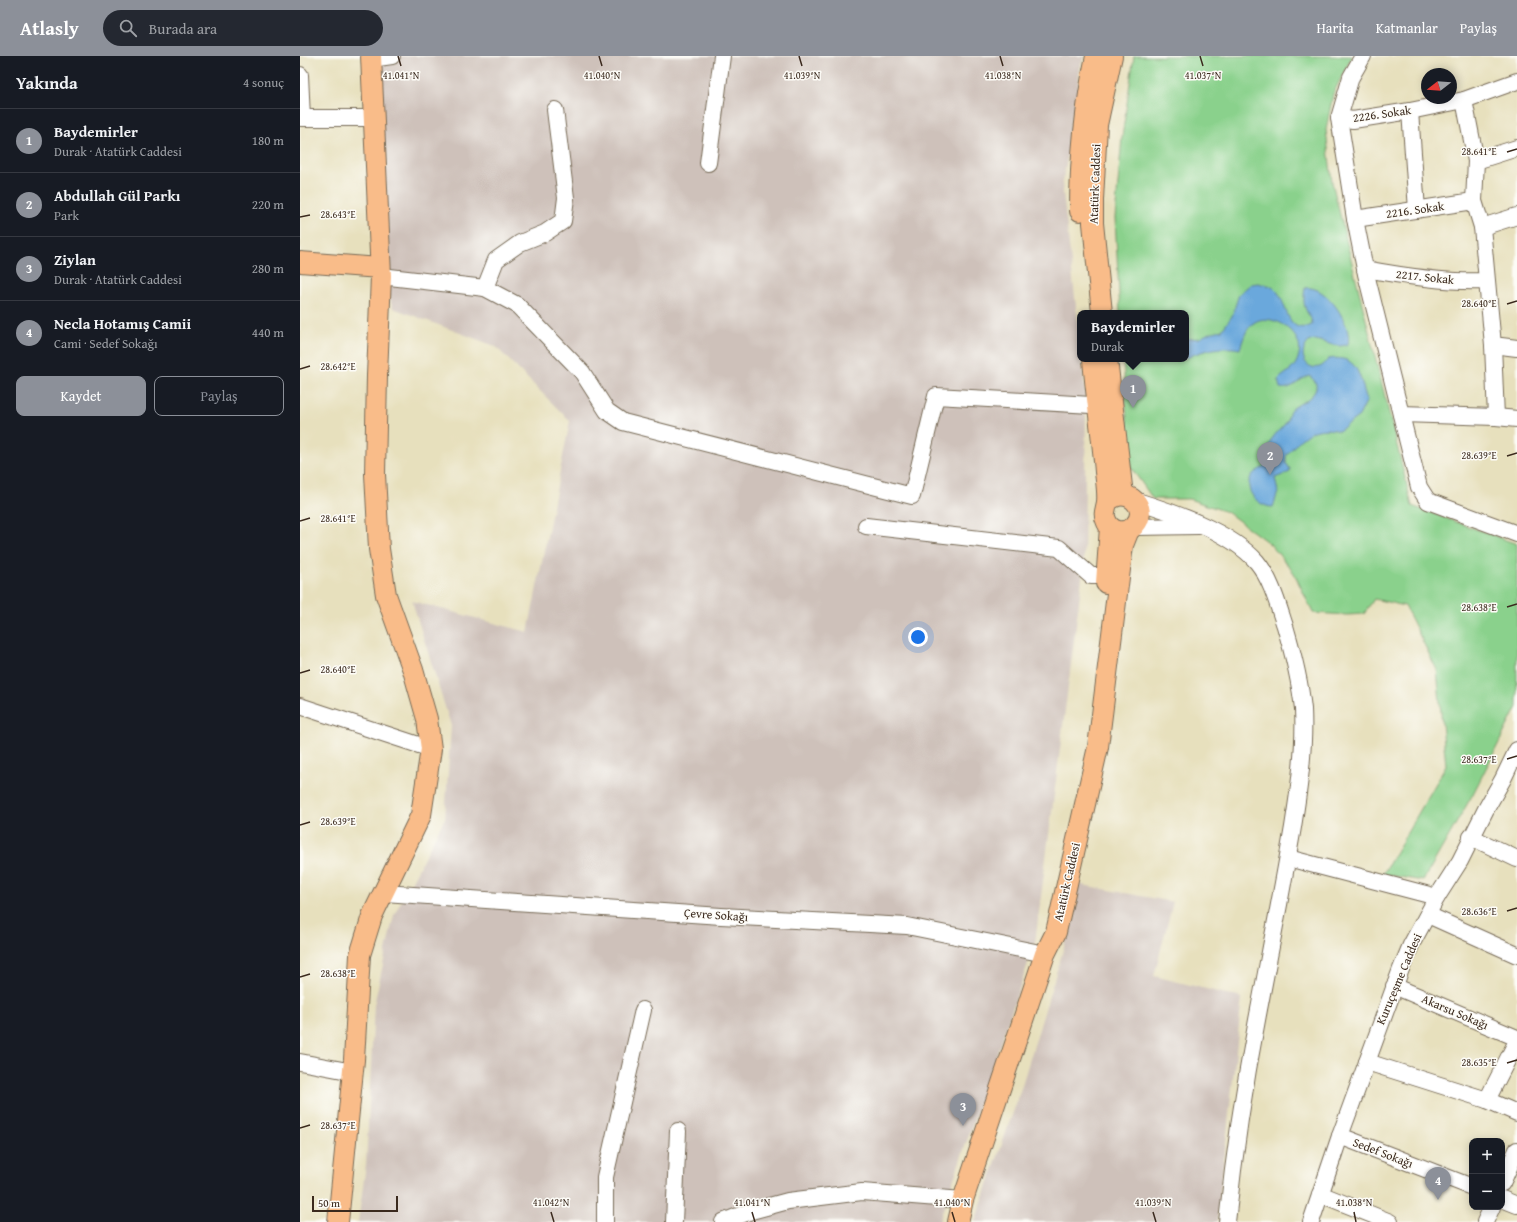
<!DOCTYPE html>
<html lang="tr">
<meta charset="utf-8">
<style>
:root{--surface:#171b24;--page:#242831;--text:#f1f3f6;--muted:#9ea1a6;--line:#363941;--accent:#8c9099}
body{margin:0;font-family:"Gentium Book Plus",serif;background:var(--page);color:var(--text)}
.controls{position:absolute;right:12px;bottom:12px;display:grid;overflow:hidden;border-radius:8px;box-shadow:0 2px 10px #0003}
.controls button{width:36px;height:36px;display:grid;place-items:center;padding:0;border:0;border-bottom:1px solid var(--line);background:var(--surface);color:var(--text);font:20px sans-serif}
.compass{position:absolute;left:1121px;top:12px;width:36px;height:36px;border-radius:50%;background:var(--surface);box-shadow:0 2px 10px #0003;rotate:253deg}
.scale{position:absolute;left:12px;bottom:10px;width:86px;box-sizing:border-box;padding-left:4px;border:2px solid #3b2a1e;border-top:0;font-size:11px;line-height:14px;white-space:nowrap;color:#3b2a1e;-webkit-text-stroke:3px #fdfcf7;paint-order:stroke}
.you{position:absolute;left:618px;top:581px;width:14px;height:14px;margin:-10px;border:3px solid #fff;border-radius:50%;background:#1a73e8;box-shadow:0 0 0 6px #1a73e833}
.badge{display:grid;place-items:center;width:26px;height:26px;border-radius:50%;background:var(--accent);color:#fff;font-size:13px;font-weight:700}
.pin{position:absolute;translate:-50% -33px;filter:drop-shadow(0 1px 2px #0008)}
.pin::after{content:'';position:absolute;top:21px;width:14px;height:12px;background:inherit;clip-path:polygon(0 0,100% 0,50% 100%)}
.popup{position:absolute;left:777px;top:254px;width:112px;height:52px;box-sizing:border-box;display:grid;place-content:center;border-radius:8px;background:var(--surface);filter:drop-shadow(0 1px 3px #0005);font-size:13px;white-space:nowrap;color:var(--muted)}
.popup b{font-size:15px;color:var(--text)}
.popup::after{content:'';position:absolute;left:50%;top:100%;margin-left:-8px;border:8px solid transparent;border-top-color:var(--surface)}
.list{margin:0;padding:0;list-style:none}
h2{display:flex;justify-content:space-between;align-items:center;height:52px;margin:0;padding:0 16px;font-size:17px}
h2 small{font-size:13px;font-weight:400;color:var(--muted)}
.list li{display:grid;grid-template-columns:26px 1fr auto;gap:12px;align-items:center;box-sizing:border-box;height:64px;padding:0 16px;border-top:1px solid var(--line)}
.list b{display:block;font-size:15px;white-space:nowrap}
.list p{margin:0;font-size:13px;white-space:nowrap;color:var(--muted)}
.list em{font-size:13px;font-style:normal;color:var(--muted)}
.actions{display:flex;gap:8px;padding:12px 16px}
.actions a{flex:1;padding:9px 0;border:1px solid var(--accent);border-radius:8px;text-align:center;font-size:14px;color:var(--accent)}
.actions .main{background:var(--accent);color:#fff}
.icon{flex:none;width:22px;height:22px;fill:none;stroke:currentColor;stroke-width:2;stroke-linecap:round;stroke-linejoin:round}
.map{position:relative;flex:none;width:1217px;height:1166px;overflow:hidden}
header{display:flex;align-items:center;gap:24px;box-sizing:border-box;height:56px;padding:0 20px;background:var(--accent);color:#fff}
header strong{font-size:19px}
nav{display:flex;gap:22px;margin-inline-start:auto;font-size:14px}
.search{width:280px;height:36px;background:var(--page);display:flex;align-items:center;gap:10px;box-sizing:border-box;padding:0 14px;border-radius:22px;color:var(--muted);font-size:15px}
main{display:flex}
aside{flex:1;background:var(--surface)}
.map>svg:first-child{display:block}
</style>
<header>
<strong>Atlasly</strong>
<div class="search"><svg class="icon" aria-label="search" viewBox="0 0 24 24"><circle cx="10" cy="10" r="6"/><path d="M15 15l6 6"/></svg>Burada ara</div>
<nav><a>Harita</a><a>Katmanlar</a><a>Paylaş</a></nav>
</header>
<main>
<aside>
<h2>Yakında<small>4 sonuç</small></h2>
<ul class="list">
<li><span class="badge">1</span><div><b>Baydemirler</b><p>Durak · Atatürk Caddesi</p></div><em>180 m</em></li>
<li><span class="badge">2</span><div><b>Abdullah Gül Parkı</b><p>Park</p></div><em>220 m</em></li>
<li><span class="badge">3</span><div><b>Ziylan</b><p>Durak · Atatürk Caddesi</p></div><em>280 m</em></li>
<li><span class="badge">4</span><div><b>Necla Hotamış Camii</b><p>Cami · Sedef Sokağı</p></div><em>440 m</em></li>
</ul>
<div class="actions"><a class="main">Kaydet</a><a>Paylaş</a></div>
</aside>
<div class="map">
<svg width="1217" height="1166" viewBox="0 0 1217 1166">
<rect width="100%" height="100%" fill="#fdfcf7"/>
<filter id="ink" filterUnits="userSpaceOnUse"><feTurbulence type="fractalNoise" baseFrequency=".025" numOctaves="2"/><feDisplacementMap in="SourceGraphic" scale="8" xChannelSelector="R" yChannelSelector="G"/><feConvolveMatrix kernelMatrix="1 2 1 2 8 2 1 2 1" color-interpolation-filters="sRGB"/></filter>
<filter id="wash" filterUnits="userSpaceOnUse"><feTurbulence type="fractalNoise" baseFrequency=".012" numOctaves="4" result="noise"/><feDisplacementMap in="SourceGraphic" scale="16" xChannelSelector="R" yChannelSelector="G"/><feGaussianBlur stdDeviation="0.9" result="paint"/><feColorMatrix in="noise" values="0 0 0 0 0 0 0 0 0 0 0 0 0 0 0 0 0 1.4 0 .05"/><feComposite in="paint" operator="in"/></filter>
<g filter="url(#wash)">
<rect width="100%" height="100%" fill="#e7e0bd"/>
<!-- industrial -->
<g fill="#cec1ba">
<path d="M79 0H784L780 12 776 57 762 128 780 285V303H782L786 345 784 507 735 887 639 1166H58L66 1109 74 949 94 859 145 762 151 670 112 545 228 576 270 365 195 290 93 252 83 225Z"/>
<path d="M777 828 873 846 854 920 942 942 917 1166H675L718 1042 764 891Z"/>
</g>
<!-- green -->
<path fill="#8ad18c" stroke="#627e55" d="M834 0H1052L1033 38 1026 74 1032 126 1112 450 1217 488V651L1173 738 1123 825 1083 818 1146 710 1137 614 1105 550 1074 543 1064 558 1047 559 1013 557 994 517 970 488 927 456 889 443H853L830 410 823 303H886V257H820L815 162 822 81Z"/>
<!-- water -->
<path fill="#6aa8dc" stroke="#52697d" d="M958 227C964 229 970 229 975 233 988 245 985 281 1012 269 1012 260 1007 259 1005 251 1003 245 1004 237 1005 232 1027 228 1053 270 1048 288 1032 296 1016 276 1007 288 994 306 1018 322 1028 303 1059 298 1059 320 1067 344L1059 360 1039 375C1013 368 1000 382 986 400V407L990 413V416L975 422 978 436 973 451C957 451 940 431 954 417 960 412 963 414 967 405 970 400 968 393 970 387 973 378 982 373 987 365 989 362 988 357 991 354 998 347 1011 344 1015 335 1018 328 1015 324 1009 320 998 323 993 335 980 332L978 324C983 318 991 316 996 307 999 301 1001 293 998 286 993 272 970 257 955 266 946 271 943 284 940 293 925 290 909 293 895 298 892 299 890 301 886 302V282L888 283 900 282 909 277 922 274 932 260 939 238 951 228Z"/>
</g>
<g filter="url(#ink)">
<g fill="none" stroke-linecap="round" stroke-linejoin="round">
<defs>
<g id="minor">
<path d="M1063 0 1051 21 1039 62 1055 163 1066 218 1119 431 1128 445 1217 478"/>
<path d="M71 3 92 0"/>
<path d="M0 19 2 62"/>
<path d="M1164 44 1176 105 1174 145 1182 171 1193 289 1217 292"/>
<path d="M1110 55 1117 154"/>
<path d="M0 62H74"/>
<path d="M1039 62 1053 64 1110 55 1164 44 1217 25"/>
<path d="M1176 105 1217 92"/>
<path d="M408 107 422 0"/>
<path d="M1055 163 1174 145"/>
<path d="M1182 171 1217 160"/>
<path d="M1065 213C1103 220 1147 227 1186 225"/>
<path d="M81 220 185 232 217 249 282 316 307 355 323 366 612 440 636 340 808 350"/>
<path d="M185 232 196 204 220 187 245 177 263 165 266 142 255 54"/>
<path d="M1193 289 1196 361"/>
<path d="M1101 358 1196 361 1217 363"/>
<path d="M834 444C873 456 930 475 957 506 971 523 978 549 985 570 993 597 1000 625 1003 653 1005 693 999 733 993 771 982 836 969 900 957 964 944 1031 934 1099 927 1166"/>
<path d="M566 470 759 492 791 520H807"/>
<path d="M833 471 899 470"/>
<path d="M0 650 131 693"/>
<path d="M1171 781 1217 803"/>
<path d="M988 802 1137 841"/>
<path d="M84 837 421 860 607 870 745 898"/>
<path d="M1128 859 1217 899"/>
<path d="M1094 930 1217 982"/>
<path d="M0 1006 53 1016"/>
<path d="M1067 1006 1187 1044 1217 1057"/>
<path d="M1187 1044 1217 985"/>
<path d="M1040 1080 1172 1131"/>
<path d="M1202 1127 1217 1094"/>
<path d="M1020 1138 1090 1166"/>
<path d="M1202 1143 1217 1149"/>
<path d="M305 1166V1121L343 954"/>
<path d="M374 1166 378 1075"/>
<path d="M423 1166 451 1155 488 1145 562 1136 663 1144"/>
<path d="M1011 1166 1040 1080 1101 913 1111 889 1137 841 1160 805 1186 753 1203 723 1217 694"/>
<path d="M1185 1166 1192 1151"/>
</g>
<g id="major">
<path d="M780 155C780 102 785 51 796 0"/>
<path d="M0 206 80 212"/>
<path d="M802 257 793 167V144L797 69 812 0"/>
<path d="M793 303C796 341 802 378 805 416 806 425 808 437 807 446 806 453 803 458 806 464 810 477 827 479 835 469 850 452 827 428 807 446"/>
<path d="M807 303 823 439"/>
<path d="M806 527 810 471"/>
<path d="M38 1166 54 1004 60 899 72 860 121 759 131 693 127 663 113 614 86 539 79 493 75 418 77 320 81 220 71 0"/>
<path d="M658 1166 663 1144 745 898 756 876 798 691 823 489 829 474"/>
</g>
</defs>
<!-- minor casing -->
<use href="#minor" stroke="#776a56" stroke-width="18"/>
<!-- major casing -->
<use href="#major" stroke="#776a56" stroke-width="22"/>
<!-- minor -->
<use href="#minor" stroke="#fff" stroke-width="16"/>
<!-- major -->
<use href="#major" stroke="#f9bc89" stroke-width="20"/>
</g>
</g>
<!-- ticks -->
<path fill="none" stroke="#3b2a1e" stroke-width="1.5" d="M98 0 101 10M299 0 302 10M499 0 502 10M700 0 703 10M900 0 903 10M1207 96 1217 93M0 161 10 159M1207 248 1217 245M0 313 10 310M1207 400 1217 397M0 465 10 462M1207 551 1217 548M0 617 10 614M1207 703 1217 700M0 769 10 766M1207 855 1217 852M0 921 10 918M1207 1007 1217 1004M0 1072 10 1069M251 1156 254 1166M452 1156 455 1166M652 1156 655 1166M853 1156 856 1166M1054 1156 1056 1166"/>
<g text-anchor="middle" stroke-width="3" stroke-linejoin="round" paint-order="stroke">
<!-- street labels -->
<g font-size="12" fill="#3b2a1e" stroke="#fdfcf7">
<text transform="translate(1082 58) rotate(-8)" y="4">2226. Sokak</text>
<text transform="translate(795 128) rotate(-88)" y="4">Atatürk Caddesi</text>
<text transform="translate(1115 154) rotate(-8)" y="4">2216. Sokak</text>
<text transform="translate(1125 221) rotate(6)" y="4">2217. Sokak</text>
<text transform="translate(767 826) rotate(-77)" y="4">Atatürk Caddesi</text>
<text transform="translate(416 859) rotate(4)" y="4">Çevre Sokağı</text>
<text transform="translate(1099 923) rotate(-67)" y="4">Kuruçeşme Caddesi</text>
<text transform="translate(1155 956) rotate(23)" y="4">Akarsu Sokağı</text>
<text transform="translate(1083 1097) rotate(21)" y="4">Sedef Sokağı</text>
</g>
</g>
<g font-size="10" text-anchor="middle" fill="#3b2a1e" stroke="#fdfcf7" stroke-width="3" stroke-linejoin="round" paint-order="stroke">
<text x="101" y="23">41.041°N</text>
<text x="302" y="23">41.040°N</text>
<text x="502" y="23">41.039°N</text>
<text x="703" y="23">41.038°N</text>
<text x="903" y="23">41.037°N</text>
<text x="1179" y="99">28.641°E</text>
<text x="38" y="162">28.643°E</text>
<text x="1179" y="251">28.640°E</text>
<text x="38" y="314">28.642°E</text>
<text x="1179" y="403">28.639°E</text>
<text x="38" y="466">28.641°E</text>
<text x="1179" y="555">28.638°E</text>
<text x="38" y="617">28.640°E</text>
<text x="1179" y="707">28.637°E</text>
<text x="38" y="769">28.639°E</text>
<text x="1179" y="859">28.636°E</text>
<text x="38" y="921">28.638°E</text>
<text x="1179" y="1010">28.635°E</text>
<text x="38" y="1073">28.637°E</text>
<text x="251" y="1150">41.042°N</text>
<text x="452" y="1150">41.041°N</text>
<text x="652" y="1150">41.040°N</text>
<text x="853" y="1150">41.039°N</text>
<text x="1054" y="1150">41.038°N</text>
</g>
</svg>
<div class="controls">
<button>+</button>
<button>−</button>
</div>
<svg class="compass" viewBox="-18 -18 36 36"><path d="M0-13l5 13h-10z" fill="#e53935"/><path d="M0 13l5-13h-10z" fill="#9ea1a6"/></svg>
<div class="scale">50 m</div>
<div class="you"></div>
<div class="pin badge" style="left:833px;top:352px">1</div>
<div class="popup"><b>Baydemirler</b>Durak</div>
<div class="pin badge" style="left:970px;top:419px">2</div>
<div class="pin badge" style="left:663px;top:1070px">3</div>
<div class="pin badge" style="left:1138px;top:1144px">4</div>
</div>
</main>
